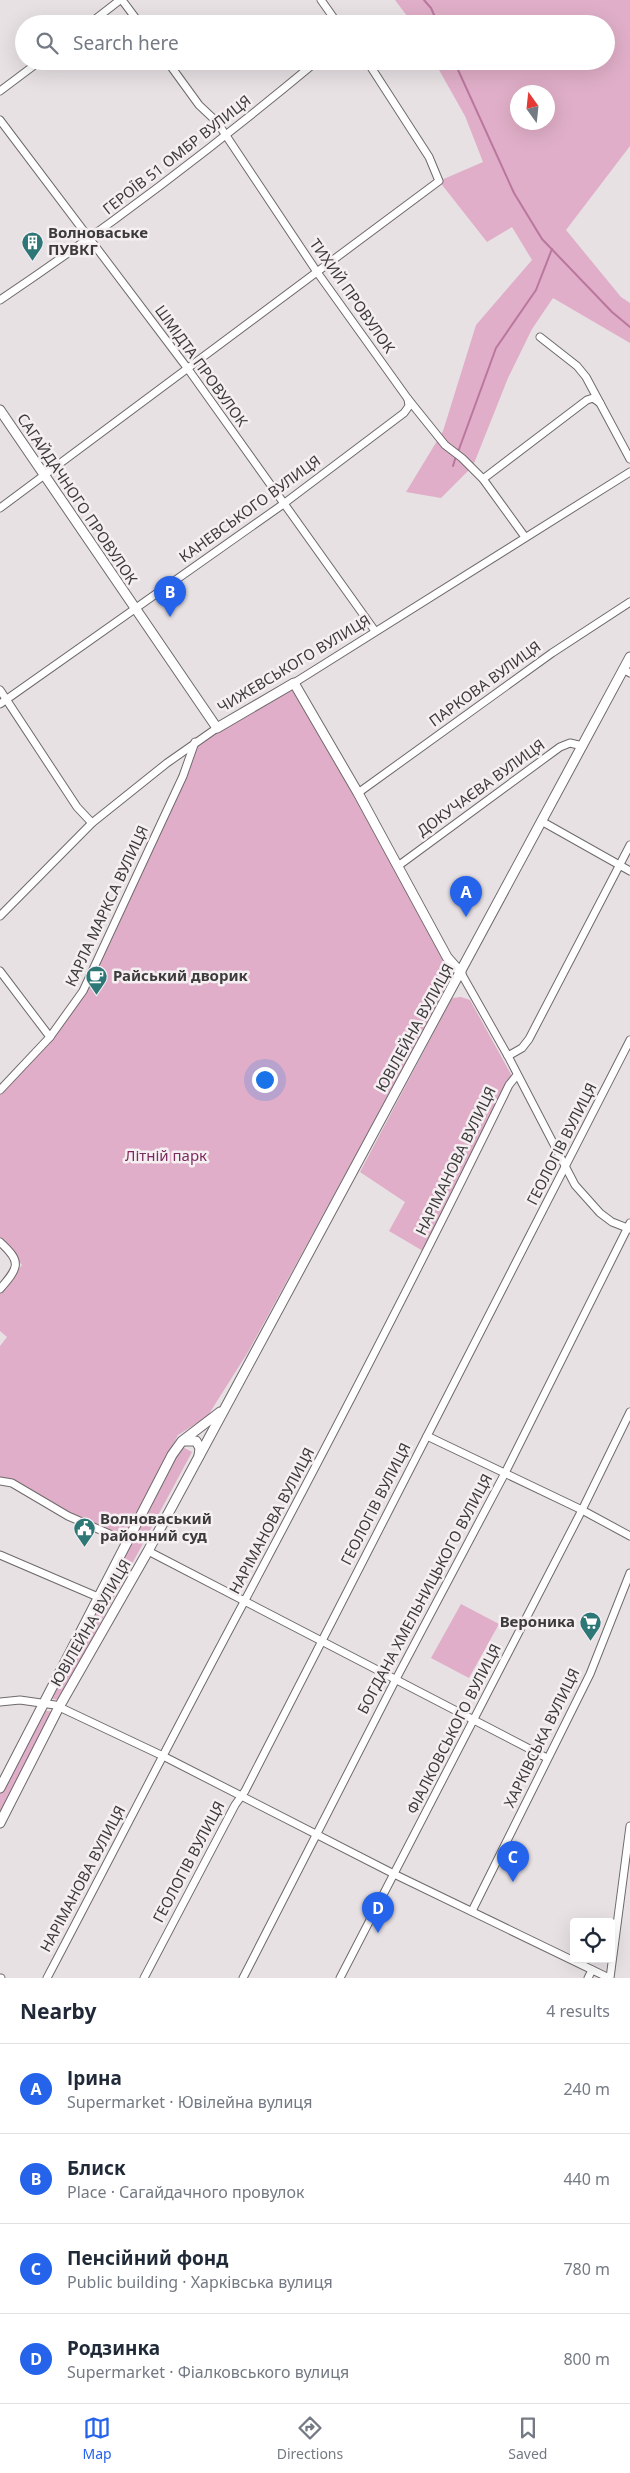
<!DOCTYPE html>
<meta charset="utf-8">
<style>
:root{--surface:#fff;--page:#f6f6f7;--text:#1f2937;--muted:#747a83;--line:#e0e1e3;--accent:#2563eb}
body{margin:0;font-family:"Noto Sans",sans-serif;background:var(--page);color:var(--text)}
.controls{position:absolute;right:15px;bottom:15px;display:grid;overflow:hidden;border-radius:5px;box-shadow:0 5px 20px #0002}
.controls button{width:45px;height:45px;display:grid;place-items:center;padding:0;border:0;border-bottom:1px solid var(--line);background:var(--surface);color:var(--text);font:25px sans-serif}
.compass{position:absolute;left:510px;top:85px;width:45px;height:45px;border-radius:50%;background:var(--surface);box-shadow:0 5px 20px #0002;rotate:345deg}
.you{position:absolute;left:264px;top:1079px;width:18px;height:18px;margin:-12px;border:4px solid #fff;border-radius:50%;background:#1a73e8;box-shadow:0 0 0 8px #1a73e833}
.badge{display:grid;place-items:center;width:32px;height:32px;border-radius:50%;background:var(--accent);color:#fff;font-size:16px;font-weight:700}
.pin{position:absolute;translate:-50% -41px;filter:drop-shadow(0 1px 2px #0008)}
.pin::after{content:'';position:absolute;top:26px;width:18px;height:15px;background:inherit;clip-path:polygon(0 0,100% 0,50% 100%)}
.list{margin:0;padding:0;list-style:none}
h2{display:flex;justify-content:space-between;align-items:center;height:65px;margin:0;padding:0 20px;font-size:21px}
h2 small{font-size:16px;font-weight:400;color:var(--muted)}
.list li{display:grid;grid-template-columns:32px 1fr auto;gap:15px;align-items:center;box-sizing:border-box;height:90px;padding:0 20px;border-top:1px solid var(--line)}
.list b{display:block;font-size:19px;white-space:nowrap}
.list p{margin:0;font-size:16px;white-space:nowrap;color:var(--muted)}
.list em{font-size:16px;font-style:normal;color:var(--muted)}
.icon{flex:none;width:28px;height:28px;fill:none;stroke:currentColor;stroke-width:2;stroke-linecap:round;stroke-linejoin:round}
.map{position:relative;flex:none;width:630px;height:1978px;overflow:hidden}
.search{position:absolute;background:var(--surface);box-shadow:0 5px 20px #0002;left:15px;right:15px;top:15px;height:55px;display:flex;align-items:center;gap:12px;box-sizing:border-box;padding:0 18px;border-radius:28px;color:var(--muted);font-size:19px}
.sheet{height:425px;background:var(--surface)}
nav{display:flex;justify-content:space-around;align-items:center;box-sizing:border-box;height:70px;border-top:1px solid var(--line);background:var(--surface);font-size:14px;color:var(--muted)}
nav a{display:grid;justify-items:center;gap:2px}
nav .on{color:var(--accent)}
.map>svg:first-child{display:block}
</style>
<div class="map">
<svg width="630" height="1978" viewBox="0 0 630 1978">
<rect width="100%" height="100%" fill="#e7e1e4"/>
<!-- green -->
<g fill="#e0aec8" fill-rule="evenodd">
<path d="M395 0H630V146L566 230 621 297 630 303V343L553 298 532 329 508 378 473 466 441 498 406 492 443 431 476 325 532 260 512 227 487 242 439 181 483 162 465 116 434 61H606V24H413ZM518 92H548V122H518Z"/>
<path d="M294 683 458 968 248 1352 207 1417 178 1435 125 1537 68 1516 25 1489 0 1481V1346L7 1337 0 1331V1289L22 1265 0 1241V1090L50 1037 83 991 195 742Z"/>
<path d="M461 997 470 1000 512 1076 507 1082 423 1251 389 1231 405 1202 360 1172 452 998Z"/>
<path d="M179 1445 192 1452 59 1700 47 1698Z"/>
<path d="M461 1604 499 1624 469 1678 431 1658Z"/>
<path d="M42 1710 54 1712 0 1815V1791Z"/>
</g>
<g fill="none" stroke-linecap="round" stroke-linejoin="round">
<!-- stream -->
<g stroke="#ba779d" stroke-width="2">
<path d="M424 0 431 8 438 24"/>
<path d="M454 61 514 193 542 239 612 312 630 327"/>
<path d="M458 452 496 348 536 290 552 249"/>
<path d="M453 466 456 456"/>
</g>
<defs>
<g id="minor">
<path d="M122 0 140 24"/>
<path d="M321 0 338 24"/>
<path d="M89 24 120 0"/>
<path d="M167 61 199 105 217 122 317 272 408 399 445 445 462 458 483 479 525 537"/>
<path d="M0 91 40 61"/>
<path d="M0 120 188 369 375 631"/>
<path d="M0 300C110 226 215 146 317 61"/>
<path d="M540 337 577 366 586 377 630 459"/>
<path d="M483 479 587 400 593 398 600 403"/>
<path d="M0 508 439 181 429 157 367 61"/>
<path d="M623 669 630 673"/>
<path d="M294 683 630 472"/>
<path d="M0 690 77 807 92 823"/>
<path d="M0 704 282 505 404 413 409 406 408 399"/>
<path d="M358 793 552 653 630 602"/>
<path d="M543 822 630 871"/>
<path d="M398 866 560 747 570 743 583 746"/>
<path d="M0 916 92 823 167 763 217 728"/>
<path d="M0 971 50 1037"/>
<path d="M461 973 508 1056 575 1185 600 1213 612 1222 630 1229"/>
<path d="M508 1056 522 1048 529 1039 630 845"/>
<path d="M0 1090 50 1037 83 991 183 776 195 742"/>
<path d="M0 1242C22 1262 19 1267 0 1289"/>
<path d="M427 1436 582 1510 630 1536"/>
<path d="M0 1481 12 1483 68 1516 128 1542"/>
<path d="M148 1551 547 1758"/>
<path d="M0 1555 98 1597"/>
<path d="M0 1702 20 1700 55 1705 163 1756 394 1874 609 1978"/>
<path d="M472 1911 590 1674 630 1573"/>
<path d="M0 1978H1"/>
<path d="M47 1978C113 1853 177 1727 244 1602 335 1431 424 1259 509 1085L517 1075"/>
<path d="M144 1978 235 1805 245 1791 630 1040"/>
<path d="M243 1978 396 1679 505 1473 630 1223"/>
<path d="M340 1978 582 1510 630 1412"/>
<path d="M588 1978 592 1970"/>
<path d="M610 1978 630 1826"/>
</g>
<g id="tertiary">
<path d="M0 410 217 728 294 683 358 793 447 957 461 973"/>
<path d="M183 1441H196L200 1448 199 1456"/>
<path d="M0 1788 172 1455 182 1441 220 1412"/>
<path d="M0 1823 59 1707 148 1551 630 657"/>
</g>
</defs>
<!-- minor casing -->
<use href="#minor" stroke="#6f6a6c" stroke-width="9"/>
<!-- tertiary casing -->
<use href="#tertiary" stroke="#6f6a6c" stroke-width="11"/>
<!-- minor -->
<use href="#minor" stroke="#fff" stroke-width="7"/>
<!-- tertiary -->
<use href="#tertiary" stroke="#fff" stroke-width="9"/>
</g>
<!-- icons -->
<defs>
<symbol id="building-pin" viewBox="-11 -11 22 30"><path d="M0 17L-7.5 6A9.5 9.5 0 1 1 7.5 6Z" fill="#2e7777" stroke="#f5eff2"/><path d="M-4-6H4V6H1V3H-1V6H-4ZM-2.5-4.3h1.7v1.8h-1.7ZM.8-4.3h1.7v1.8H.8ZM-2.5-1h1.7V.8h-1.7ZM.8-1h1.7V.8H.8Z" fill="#fff"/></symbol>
<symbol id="cafe-pin" viewBox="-11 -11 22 30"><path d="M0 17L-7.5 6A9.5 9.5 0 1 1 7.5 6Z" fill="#2e7777" stroke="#f5eff2"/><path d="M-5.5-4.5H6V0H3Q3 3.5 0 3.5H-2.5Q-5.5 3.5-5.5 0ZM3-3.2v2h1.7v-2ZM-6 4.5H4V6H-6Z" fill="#fff"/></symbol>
<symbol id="civic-pin" viewBox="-11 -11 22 30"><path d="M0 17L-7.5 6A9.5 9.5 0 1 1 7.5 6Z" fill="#2e7777" stroke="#f5eff2"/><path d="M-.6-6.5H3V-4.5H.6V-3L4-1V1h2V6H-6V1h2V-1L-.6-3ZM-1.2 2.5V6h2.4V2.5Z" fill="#fff"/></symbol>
<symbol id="supermarket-pin" viewBox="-11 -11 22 30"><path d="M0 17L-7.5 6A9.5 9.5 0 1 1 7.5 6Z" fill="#2e7777" stroke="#f5eff2"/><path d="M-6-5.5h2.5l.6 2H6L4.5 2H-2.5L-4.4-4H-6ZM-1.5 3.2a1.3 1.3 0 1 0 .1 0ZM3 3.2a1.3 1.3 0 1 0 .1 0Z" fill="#fff"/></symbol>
</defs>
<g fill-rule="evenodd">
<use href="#building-pin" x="20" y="230" width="25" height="34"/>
<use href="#cafe-pin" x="84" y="964" width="25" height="34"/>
<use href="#civic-pin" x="72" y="1516" width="25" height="34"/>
<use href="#supermarket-pin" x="578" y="1610" width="25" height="34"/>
</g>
<g text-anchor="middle" stroke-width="5" stroke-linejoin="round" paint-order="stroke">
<!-- street labels -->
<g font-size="15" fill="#3c3a3b" stroke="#f5eff2">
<text transform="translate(177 155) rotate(-38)" y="5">ГЕРОЇВ 51 ОМБР ВУЛИЦЯ</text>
<text transform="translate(352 296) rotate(55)" y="5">ТИХИЙ ПРОВУЛОК</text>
<text transform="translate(201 366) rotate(54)" y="5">ШМІДТА ПРОВУЛОК</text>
<text transform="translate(77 499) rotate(56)" y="5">САГАЙДАЧНОГО ПРОВУЛОК</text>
<text transform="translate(250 509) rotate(-36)" y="5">КАНЕВСЬКОГО ВУЛИЦЯ</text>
<text transform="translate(294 664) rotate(-31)" y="5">ЧИЖЕВСЬКОГО ВУЛИЦЯ</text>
<text transform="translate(485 684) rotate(-36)" y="5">ПАРКОВА ВУЛИЦЯ</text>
<text transform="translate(481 788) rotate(-36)" y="5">ДОКУЧАЄВА ВУЛИЦЯ</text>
<text transform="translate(107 906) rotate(-65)" y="5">КАРЛА МАРКСА ВУЛИЦЯ</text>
<text transform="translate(415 1028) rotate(-61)" y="5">ЮВІЛЕЙНА ВУЛИЦЯ</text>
<text transform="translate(562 1144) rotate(-63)" y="5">ГЕОЛОГІВ ВУЛИЦЯ</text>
<text transform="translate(456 1161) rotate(-64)" y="5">НАРІМАНОВА ВУЛИЦЯ</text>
<text transform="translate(376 1504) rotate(-63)" y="5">ГЕОЛОГІВ ВУЛИЦЯ</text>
<text transform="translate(272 1521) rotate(-62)" y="5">НАРІМАНОВА ВУЛИЦЯ</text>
<text transform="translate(425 1594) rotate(-62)" y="5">БОГДАНА ХМЕЛЬНИЦЬКОГО ВУЛИЦЯ</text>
<text transform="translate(91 1623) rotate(-60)" y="5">ЮВІЛЕЙНА ВУЛИЦЯ</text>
<text transform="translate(454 1729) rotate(-63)" y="5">ФІАЛКОВСЬКОГО ВУЛИЦЯ</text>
<text transform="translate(542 1738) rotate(-64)" y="5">ХАРКІВСЬКА ВУЛИЦЯ</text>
<text transform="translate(189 1862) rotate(-62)" y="5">ГЕОЛОГІВ ВУЛИЦЯ</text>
<text transform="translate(83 1879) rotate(-62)" y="5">НАРІМАНОВА ВУЛИЦЯ</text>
</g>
<!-- poi labels -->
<g font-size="15" font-weight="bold" fill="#3c3a3b" stroke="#f5eff2" text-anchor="start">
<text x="48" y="238">Волноваське<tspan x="48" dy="17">ПУВКГ</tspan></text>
<text x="113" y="981">Райський дворик</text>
<text x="100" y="1524">Волноваський<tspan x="100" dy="17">районний суд</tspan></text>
<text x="575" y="1627" text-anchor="end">Вероника</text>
</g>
<!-- park labels -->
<g font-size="15" fill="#7c2b5e" stroke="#f5eff2">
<text x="166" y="1161">Літній парк</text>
</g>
</g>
</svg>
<div class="controls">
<button><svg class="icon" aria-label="locate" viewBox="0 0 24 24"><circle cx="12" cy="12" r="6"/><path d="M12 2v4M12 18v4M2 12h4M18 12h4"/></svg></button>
</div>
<svg class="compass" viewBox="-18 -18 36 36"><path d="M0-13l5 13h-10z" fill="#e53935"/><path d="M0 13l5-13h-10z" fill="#747a83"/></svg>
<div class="you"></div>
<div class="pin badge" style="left:466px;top:917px">A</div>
<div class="pin badge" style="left:170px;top:617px">B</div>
<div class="pin badge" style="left:513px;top:1882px">C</div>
<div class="pin badge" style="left:378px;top:1933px">D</div>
<div class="search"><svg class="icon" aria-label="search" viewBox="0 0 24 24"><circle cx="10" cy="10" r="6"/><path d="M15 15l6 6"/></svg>Search here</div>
</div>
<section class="sheet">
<h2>Nearby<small>4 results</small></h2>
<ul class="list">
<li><span class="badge">A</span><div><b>Ірина</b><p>Supermarket · Ювілейна вулиця</p></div><em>240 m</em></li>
<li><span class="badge">B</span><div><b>Блиск</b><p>Place · Сагайдачного провулок</p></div><em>440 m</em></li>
<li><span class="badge">C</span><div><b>Пенсійний фонд</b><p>Public building · Харківська вулиця</p></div><em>780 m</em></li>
<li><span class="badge">D</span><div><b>Родзинка</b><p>Supermarket · Фіалковського вулиця</p></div><em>800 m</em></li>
</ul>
</section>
<nav>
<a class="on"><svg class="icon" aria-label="map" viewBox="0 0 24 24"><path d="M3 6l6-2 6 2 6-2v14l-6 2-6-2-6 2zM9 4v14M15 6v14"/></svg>Map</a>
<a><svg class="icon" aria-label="directions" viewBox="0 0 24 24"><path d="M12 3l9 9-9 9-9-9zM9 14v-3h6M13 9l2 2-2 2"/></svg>Directions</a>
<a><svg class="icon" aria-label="saved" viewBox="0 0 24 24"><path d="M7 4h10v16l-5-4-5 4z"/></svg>Saved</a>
</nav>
